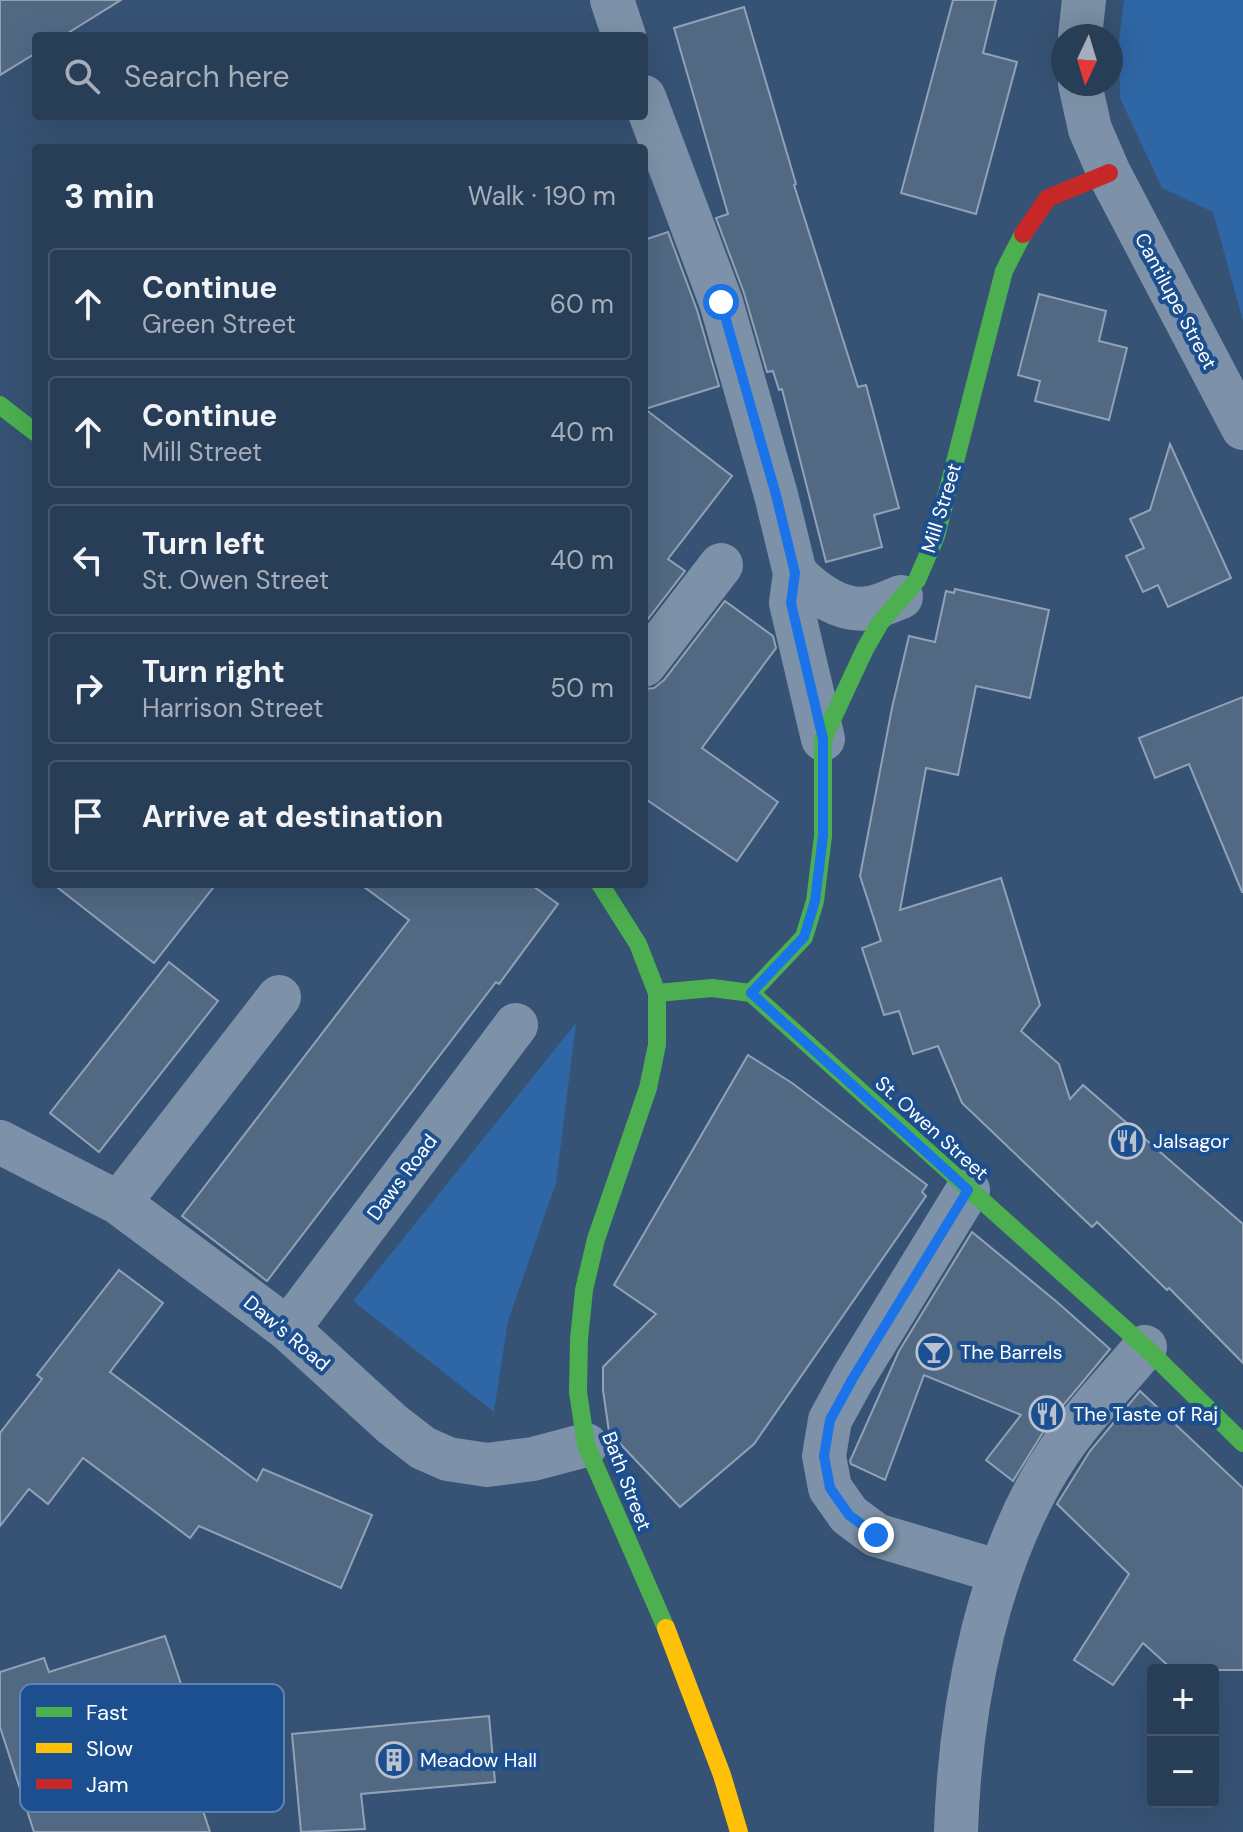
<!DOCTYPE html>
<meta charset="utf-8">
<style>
:root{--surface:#283e57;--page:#344961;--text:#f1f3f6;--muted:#a5aeba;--line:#44576d}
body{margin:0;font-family:"DM Sans",sans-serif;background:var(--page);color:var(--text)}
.controls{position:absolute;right:24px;bottom:24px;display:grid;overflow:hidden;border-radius:8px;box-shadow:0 8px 32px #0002}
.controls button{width:72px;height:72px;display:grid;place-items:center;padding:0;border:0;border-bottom:2px solid var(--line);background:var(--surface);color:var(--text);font:40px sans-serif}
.compass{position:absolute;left:1051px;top:24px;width:72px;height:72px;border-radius:50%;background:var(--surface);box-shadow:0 8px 32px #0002;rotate:184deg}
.stop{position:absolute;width:24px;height:24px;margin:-18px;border:6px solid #1a73e8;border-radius:50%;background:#fff}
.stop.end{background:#1a73e8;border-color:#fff;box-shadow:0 2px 8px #0008}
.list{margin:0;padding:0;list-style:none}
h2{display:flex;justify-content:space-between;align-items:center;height:104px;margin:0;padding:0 32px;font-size:34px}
h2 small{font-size:26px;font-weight:400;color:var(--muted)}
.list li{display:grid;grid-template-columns:52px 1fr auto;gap:24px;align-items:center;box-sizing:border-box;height:112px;margin:0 16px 16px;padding:0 16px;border:2px solid var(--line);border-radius:8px}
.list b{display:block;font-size:30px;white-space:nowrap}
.list p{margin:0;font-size:26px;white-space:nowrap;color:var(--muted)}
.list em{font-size:26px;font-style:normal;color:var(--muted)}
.icon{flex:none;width:44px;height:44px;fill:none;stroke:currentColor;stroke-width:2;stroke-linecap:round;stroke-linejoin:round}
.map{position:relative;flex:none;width:1243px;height:1832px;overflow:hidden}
.search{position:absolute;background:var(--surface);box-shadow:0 8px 32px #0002;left:32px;top:32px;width:616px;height:88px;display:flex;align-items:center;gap:20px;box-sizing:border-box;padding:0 28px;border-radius:8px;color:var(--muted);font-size:30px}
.panel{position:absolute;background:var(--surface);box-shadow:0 8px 32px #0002;left:32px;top:144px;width:616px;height:744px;border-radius:8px}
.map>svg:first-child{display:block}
</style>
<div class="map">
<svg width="1243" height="1832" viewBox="0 0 1243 1832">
<rect width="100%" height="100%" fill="#365274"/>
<!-- green -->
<g fill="#2f66a5">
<path d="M1124 0H1243V321L1213 212 1162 188 1120 98 1119 39Z"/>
<path d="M576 1023 556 1183 508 1321 494 1412 353 1301Z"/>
</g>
<!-- building -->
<g fill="#526984" stroke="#92a2b6" stroke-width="2">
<path d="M0 0H121L63 36H36V53L0 75Z"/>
<path d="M953 0H996L983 53 1017 62 976 214 901 193Z"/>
<path d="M744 7 796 184 794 185 858 387 866 385 899 508 874 515 882 547 826 562 782 389 779 390 773 371 767 372 744 293 716 218 728 214 674 28Z"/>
<path d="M668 232 697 310 719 386 645 409 732 476 668 559 685 571 644 624V240Z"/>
<path d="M1039 294 1106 311 1099 341 1127 348 1109 420 1035 401 1040 381 1018 375Z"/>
<path d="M1170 444 1231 578 1168 607 1158 585 1143 592 1126 556 1144 548 1130 519 1150 510Z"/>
<path d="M955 589 1049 610 1030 698 976 686 958 775 926 768 900 910 1001 878 1040 1005 1021 1031 1059 1064 1070 1099 1083 1085 1243 1224V1363L1169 1288 1167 1290 1097 1222 1092 1227 962 1103 938 1046 913 1054 899 1011 884 1015 862 948 881 941 860 876 892 708 909 636 935 642 946 591 954 593Z"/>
<path d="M725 601 773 636 776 648 702 748 778 802 737 861 644 798V689L654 688 664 680Z"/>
<path d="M1243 697V892H1242L1189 764 1155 778 1139 738Z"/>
<path d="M53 884H216L154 963Z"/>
<path d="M360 884H530L558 904 499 984 496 982 267 1281 182 1216 409 920Z"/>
<path d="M169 962 218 1001 99 1152 50 1113Z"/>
<path d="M748 1055 792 1083 927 1185 922 1192 926 1196 754 1444 680 1507 609 1432 603 1390V1367L656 1314 614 1285Z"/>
<path d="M972 1232 1057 1302 1110 1349 1050 1421 1013 1481 986 1460 1021 1415 924 1375 885 1480 851 1464 850 1461 899 1351Z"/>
<path d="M119 1270 163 1303 110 1372 257 1481 263 1469 372 1515 341 1588 199 1526 190 1538 83 1458 48 1504 29 1489 0 1526V1433L42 1379 37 1375Z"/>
<path d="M1140 1391 1243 1488V1670H1173L1143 1643 1113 1685 1074 1660 1129 1574 1057 1504 1090 1451Z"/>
<path d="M165 1636 200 1741 182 1746 210 1832H34L0 1727V1672L44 1658 49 1672Z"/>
<path d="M489 1716 495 1782 361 1794 365 1829 301 1832 292 1734Z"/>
</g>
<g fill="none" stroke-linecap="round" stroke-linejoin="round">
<!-- street -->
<g stroke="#7d92a8" stroke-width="44">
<path d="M612 0 624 36"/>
<path d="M1080 36 1084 0"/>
<path d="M1080 84 1090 129 1109 173 1243 428"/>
<path d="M644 97 721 302 776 495 795 573 791 603 823 739"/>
<path d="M795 573C813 592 841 613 870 608 881 606 891 601 901 597"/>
<path d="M644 665 721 565"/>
<path d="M0 1142 119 1203 288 1329 392 1424 423 1448 448 1459 487 1465 533 1459 586 1445"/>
<path d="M968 1190 853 1378 830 1420 824 1456 830 1488 849 1515 876 1535 1000 1572"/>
<path d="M119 1203 279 997"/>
<path d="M288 1329 516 1025"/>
<path d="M956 1832C960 1705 988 1556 1060 1450 1084 1414 1117 1381 1145 1347"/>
</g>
<!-- fast -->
<g stroke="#4caf50" stroke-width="18">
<path d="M0 405 36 433"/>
<path d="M600 884 638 944 657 993V1045L648 1088 596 1239 584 1290 579 1339 578 1392 586 1445 666 1628"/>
<path d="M657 993 712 988 751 993 1145 1347 1243 1443"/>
<path d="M751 993 804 937 815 901 823 836V739L865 649 880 623 917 580 936 536 1004 271 1023 234"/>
</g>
<!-- slow -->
<path stroke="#ffc107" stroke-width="18" d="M666 1628 722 1775 739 1832"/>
<!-- jam -->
<path stroke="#c62828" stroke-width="18" d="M1023 234 1048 198 1109 173"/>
</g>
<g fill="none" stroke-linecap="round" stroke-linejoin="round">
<!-- route -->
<path stroke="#1a73e8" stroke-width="10" d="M721 302 776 495 795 573 791 603 823 739V836L815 901 804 937 751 993 968 1190 853 1378 830 1420 824 1456 830 1488 849 1515 876 1535"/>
</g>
<!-- icons -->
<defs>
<symbol id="restaurant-ring" viewBox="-11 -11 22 22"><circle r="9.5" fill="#1b4f8f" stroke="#b9c2ce" stroke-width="1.5"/><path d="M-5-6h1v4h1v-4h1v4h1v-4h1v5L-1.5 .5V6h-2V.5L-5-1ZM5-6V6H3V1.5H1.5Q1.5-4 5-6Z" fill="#b9c2ce"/></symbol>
<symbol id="bar-ring" viewBox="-11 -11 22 22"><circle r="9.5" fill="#1b4f8f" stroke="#b9c2ce" stroke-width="1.5"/><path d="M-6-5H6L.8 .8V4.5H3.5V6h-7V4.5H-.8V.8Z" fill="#b9c2ce"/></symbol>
<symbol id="building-ring" viewBox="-11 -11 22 22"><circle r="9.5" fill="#1b4f8f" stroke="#b9c2ce" stroke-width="1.5"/><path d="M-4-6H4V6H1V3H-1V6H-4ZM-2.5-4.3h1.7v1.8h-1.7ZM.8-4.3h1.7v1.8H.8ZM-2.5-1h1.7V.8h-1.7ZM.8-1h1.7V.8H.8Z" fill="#b9c2ce"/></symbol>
</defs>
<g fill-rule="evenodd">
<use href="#restaurant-ring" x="1107" y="1121" width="40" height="40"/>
<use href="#bar-ring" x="914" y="1332" width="40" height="40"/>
<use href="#restaurant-ring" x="1027" y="1394" width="40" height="40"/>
<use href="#building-ring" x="374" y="1740" width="40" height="40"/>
</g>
<g text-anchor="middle" stroke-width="8" stroke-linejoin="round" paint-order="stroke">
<!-- street labels -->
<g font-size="20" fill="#fff" stroke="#1b4f8f">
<text transform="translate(1176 301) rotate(62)" y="7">Cantilupe Street</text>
<text transform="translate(941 508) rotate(-73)" y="7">Mill Street</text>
<text transform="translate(932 1128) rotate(42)" y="7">St. Owen Street</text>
<text transform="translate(402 1177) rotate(-53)" y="7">Daws Road</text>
<text transform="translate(287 1333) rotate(40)" y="7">Daw's Road</text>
<text transform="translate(627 1481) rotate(69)" y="7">Bath Street</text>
</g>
<!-- poi labels -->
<g font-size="20" fill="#fff" stroke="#1b4f8f" text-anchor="start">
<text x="1153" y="1148">Jalsagor</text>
<text x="960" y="1359">The Barrels</text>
<text x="1073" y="1421">The Taste of Raj</text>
<text x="420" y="1767">Meadow Hall</text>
</g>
</g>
<!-- legend -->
<rect x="20" y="1684" width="264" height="128" rx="12" fill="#1b4f8f" stroke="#5f84b1" stroke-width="2"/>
<rect x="36" y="1707" width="36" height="10" fill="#4caf50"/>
<rect x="36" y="1743" width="36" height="10" fill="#ffc107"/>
<rect x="36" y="1779" width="36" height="10" fill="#c62828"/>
<g font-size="22" fill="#fff">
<text x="86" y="1720">Fast</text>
<text x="86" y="1756">Slow</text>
<text x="86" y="1792">Jam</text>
</g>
</svg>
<div class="controls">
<button>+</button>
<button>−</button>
</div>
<svg class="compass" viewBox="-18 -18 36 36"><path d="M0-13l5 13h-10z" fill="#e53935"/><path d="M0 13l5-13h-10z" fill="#a5aeba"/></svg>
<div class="stop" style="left:721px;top:302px"></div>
<div class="stop end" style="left:876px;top:1535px"></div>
<div class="search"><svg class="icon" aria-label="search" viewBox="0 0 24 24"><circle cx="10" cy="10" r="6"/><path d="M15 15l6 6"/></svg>Search here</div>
<section class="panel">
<h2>3 min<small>Walk · 190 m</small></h2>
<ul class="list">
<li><svg class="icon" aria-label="ahead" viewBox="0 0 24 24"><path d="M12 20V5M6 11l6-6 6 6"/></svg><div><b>Continue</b><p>Green Street</p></div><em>60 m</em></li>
<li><svg class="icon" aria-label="ahead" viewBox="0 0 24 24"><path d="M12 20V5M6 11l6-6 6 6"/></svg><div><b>Continue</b><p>Mill Street</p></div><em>40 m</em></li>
<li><svg class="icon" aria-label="left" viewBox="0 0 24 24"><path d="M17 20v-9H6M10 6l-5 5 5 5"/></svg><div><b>Turn left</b><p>St. Owen Street</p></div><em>40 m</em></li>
<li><svg class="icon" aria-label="right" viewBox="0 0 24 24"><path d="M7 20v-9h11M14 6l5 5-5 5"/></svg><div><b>Turn right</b><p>Harrison Street</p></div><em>50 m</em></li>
<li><svg class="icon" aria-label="arrive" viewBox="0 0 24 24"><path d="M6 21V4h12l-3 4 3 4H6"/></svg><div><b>Arrive at destination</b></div></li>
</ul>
</section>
</div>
